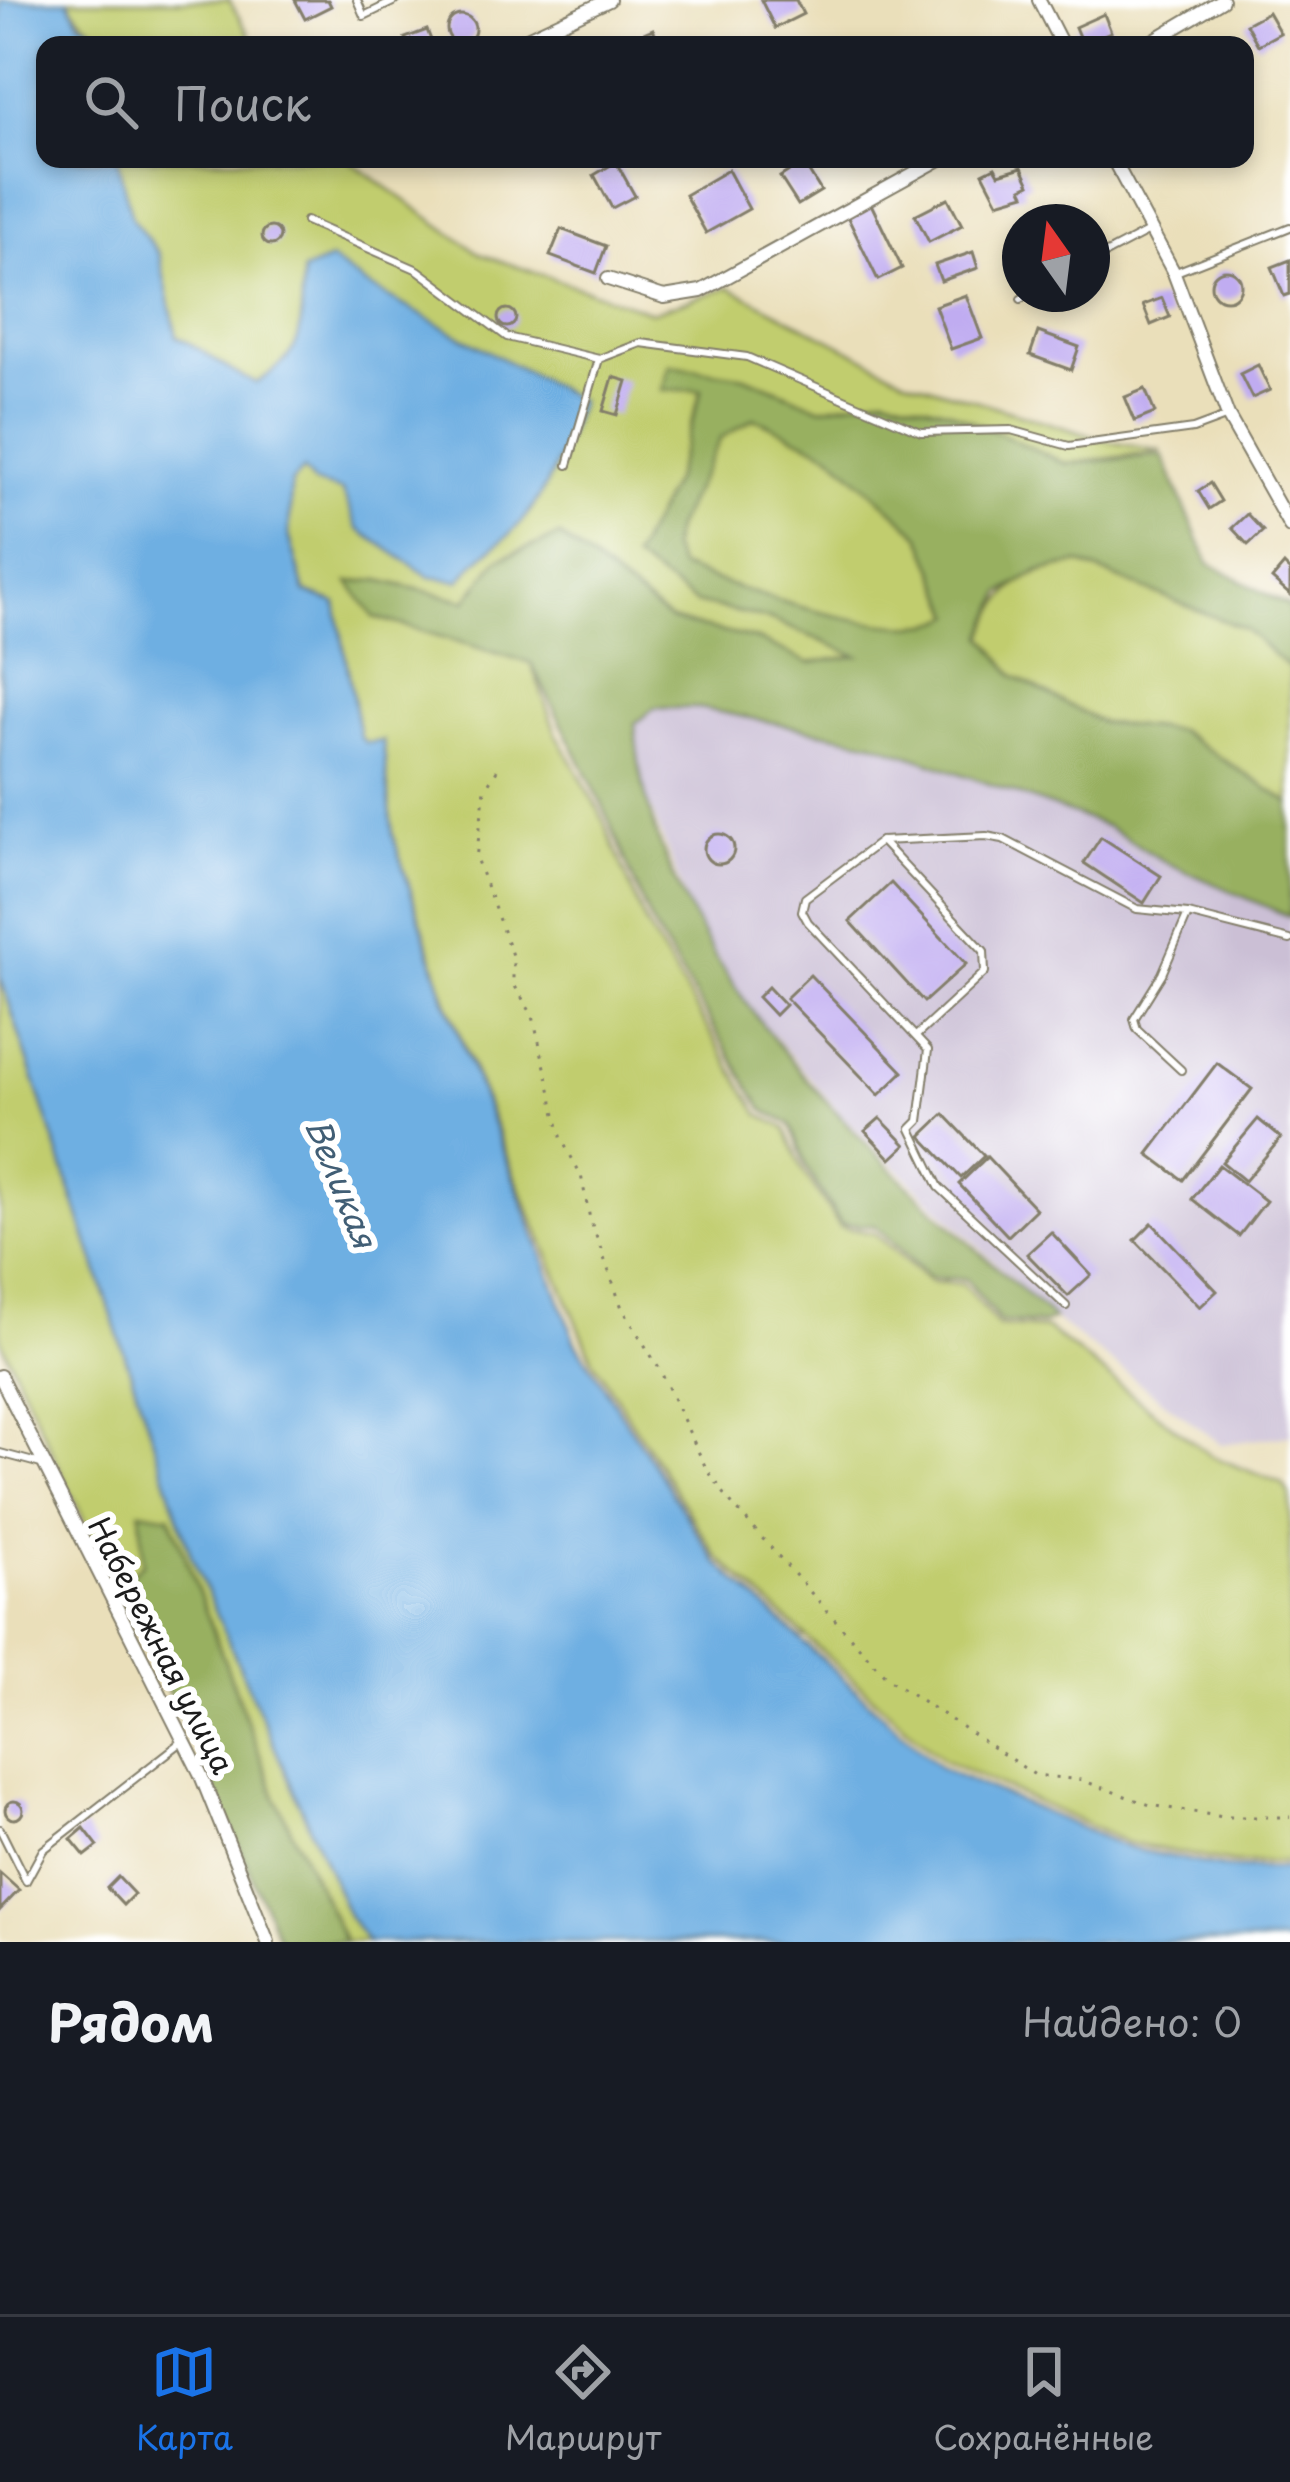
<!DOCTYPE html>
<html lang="ru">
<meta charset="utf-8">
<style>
:root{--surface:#171b24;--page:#20242c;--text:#f1f3f6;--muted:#9ea1a6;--line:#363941;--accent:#1a73e8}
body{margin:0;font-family:"Playpen Sans",sans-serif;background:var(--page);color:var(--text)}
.compass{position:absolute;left:1002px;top:204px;width:108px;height:108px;border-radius:50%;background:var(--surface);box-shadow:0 6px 18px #0003;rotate:346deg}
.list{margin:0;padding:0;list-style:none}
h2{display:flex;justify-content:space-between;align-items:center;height:156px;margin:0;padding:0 48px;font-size:51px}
h2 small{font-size:39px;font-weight:400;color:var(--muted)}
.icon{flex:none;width:66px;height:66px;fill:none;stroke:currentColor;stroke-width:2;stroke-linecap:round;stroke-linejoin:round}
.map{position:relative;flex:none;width:1290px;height:1942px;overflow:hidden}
.search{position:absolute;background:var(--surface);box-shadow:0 6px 18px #0003;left:36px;right:36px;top:36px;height:132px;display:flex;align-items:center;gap:30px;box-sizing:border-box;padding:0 42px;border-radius:24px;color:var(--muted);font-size:45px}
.sheet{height:372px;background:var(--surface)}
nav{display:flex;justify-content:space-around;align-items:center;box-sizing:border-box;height:168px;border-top:3px solid var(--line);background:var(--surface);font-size:33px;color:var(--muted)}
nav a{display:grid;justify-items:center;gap:6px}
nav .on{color:var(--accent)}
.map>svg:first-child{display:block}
</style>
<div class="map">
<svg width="1290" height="1942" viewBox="0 0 1290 1942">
<rect width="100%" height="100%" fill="#fff"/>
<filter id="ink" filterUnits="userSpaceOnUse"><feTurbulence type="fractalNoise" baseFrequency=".00833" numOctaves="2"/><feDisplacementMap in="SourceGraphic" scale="24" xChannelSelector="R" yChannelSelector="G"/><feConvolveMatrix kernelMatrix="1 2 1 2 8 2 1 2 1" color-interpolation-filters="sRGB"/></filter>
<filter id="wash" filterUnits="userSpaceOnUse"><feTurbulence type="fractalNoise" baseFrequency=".004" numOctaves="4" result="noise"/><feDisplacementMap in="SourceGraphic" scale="48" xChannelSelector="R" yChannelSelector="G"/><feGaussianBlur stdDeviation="2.7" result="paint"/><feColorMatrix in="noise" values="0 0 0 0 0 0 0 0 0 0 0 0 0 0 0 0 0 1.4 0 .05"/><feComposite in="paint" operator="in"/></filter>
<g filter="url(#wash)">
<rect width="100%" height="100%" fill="#eadfba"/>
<!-- industrial -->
<path fill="#cbbfd5" d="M655 708H704L873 742 1106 826 1165 862 1290 917V1435L1221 1444 1054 1319 844 1117 750 1008 692 916 637 771 634 723Z"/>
<!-- green -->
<g fill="#c1cd6e" stroke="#6e7445" stroke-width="3">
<path d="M68 0H229L255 45C190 45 103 65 68 0Z"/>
<path d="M117 159H347L480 254 652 312 729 287 906 379 1111 442 1162 451 1067 464 947 410 885 395 821 408 745 376 702 388 674 479 634 559 696 603 769 619 861 655 809 663 758 640 670 620 560 536 498 559 467 601 379 580 374 617 531 663 556 733 599 810 646 925 759 1114 785 1128 803 1171 840 1227 874 1233 930 1282 963 1284 998 1326 1047 1329 1211 1456 1283 1484 1290 1496V1862L1233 1863 1128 1843 943 1760 717 1557 593 1360 514 1174 447 1001 393 836 383 741 366 743 360 737 336 603 305 592 289 535 291 483 303 469 342 490 350 504 460 581C481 551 501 546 521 522 551 487 564 444 580 401L368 286 331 260 303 272C300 332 311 346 257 383 227 373 207 350 177 337L159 254 132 219Z"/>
<path d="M756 418 830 453 921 536 954 616C906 650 733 588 679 568L671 548 675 528 720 438Z"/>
<path d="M1079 563 1245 629 1290 669V803L1178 730 1102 723 1014 676 984 636C1007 582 1022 575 1079 563Z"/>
<path d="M0 976 191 1555 348 1915 367 1942H345L277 1801 170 1516 143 1563 115 1588 0 1339Z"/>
</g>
<!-- forest -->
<g fill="#98b061" stroke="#5a663e" stroke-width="3" fill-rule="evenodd">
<path d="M670 365 745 376 821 408 885 395 948 410 1067 464 1162 455 1209 563 1290 607V669L1245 629 1079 563 1037 572 1002 593 984 636 1014 676 1102 723 1177 730 1290 803V917L1165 862 1106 826 873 742 699 708H655L635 723C647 963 887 1169 1054 1319L1044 1324 1000 1322 966 1279 930 1278 875 1226 841 1224 807 1169 790 1124 763 1110 650 921 603 806 531 663 374 617 349 582 379 580 466 601 498 559 560 536 670 620 758 640 809 663 858 656 769 619 696 603 633 559 674 479 702 390H662ZM755 418 830 453 921 536 954 615C908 650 732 587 679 567L671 548 675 528 721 438Z"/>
<path d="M140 1511 170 1516 277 1801 345 1942H280L192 1738 115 1588 143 1563Z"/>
</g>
<!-- water -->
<path fill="#6eafe2" stroke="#45667f" stroke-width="3" d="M0 0H68L79 21 114 41 45 45V159H117L132 219 159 254 177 337C207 350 228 374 257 383 311 346 299 332 303 271L331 260 368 286 580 401C564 444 551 487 521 522 501 546 481 551 460 581L430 577 358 529 342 491 314 483 303 470 291 483 289 535 305 592 336 603 360 737 366 743 383 741 393 836 445 999 576 1342 716 1562 941 1768 1128 1848 1228 1868H1290V1942H367L348 1915 191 1555 0 976Z"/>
<g id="blocks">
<!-- building -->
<g fill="#c0acf1">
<path d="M295 0H328L331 6 305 19Z"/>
<path d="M761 0H796L803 14 775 28Z"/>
<path d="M1268 12 1280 33 1258 45 1246 24Z"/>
<path d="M1104 14 1111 32 1082 44 1075 27Z"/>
<circle cx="461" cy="29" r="14"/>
<path d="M653 29 660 45H635L632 38Z"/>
<path d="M427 30 433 45H408L405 38Z"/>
<path d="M616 162 635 196 612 208 594 175Z"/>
<path d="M803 162 821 191 798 205 780 177Z"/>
<path d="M995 167 999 174 1022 167 1030 184 1022 188 1025 194 998 202 983 173Z"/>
<path d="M728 170 749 209 706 233 685 195Z"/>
<path d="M948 198 962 225 929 242 915 215Z"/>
<path d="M871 204 902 268 878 280 847 216Z"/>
<circle cx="271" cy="236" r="9"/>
<path d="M561 229 606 246 596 273 550 256Z"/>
<path d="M973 252 978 268 941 281 935 265Z"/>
<path d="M1290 260V294L1284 296 1272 267Z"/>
<circle cx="1226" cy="285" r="15"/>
<path d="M966 295 982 338 951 349 935 306Z"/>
<path d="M1162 298 1170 317 1151 325 1143 305Z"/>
<circle cx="507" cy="318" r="9"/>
<path d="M1038 332 1079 347 1071 370 1030 355Z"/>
<path d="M1258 365 1270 390 1252 398 1240 374Z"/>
<path d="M613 377 627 381 617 415 603 411Z"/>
<path d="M1145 389 1155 413 1135 421 1125 397Z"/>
<path d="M1210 483 1221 501 1209 509 1198 491Z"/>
<path d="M1247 514 1263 531 1248 545 1232 528Z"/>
<path d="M1284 565 1290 571V595L1272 579Z"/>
<circle cx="719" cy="849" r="15"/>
<path d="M1101 837 1161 876 1144 903 1084 863Z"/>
<path d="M891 883 966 964 924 1002 850 921Z"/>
<path d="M810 975 903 1072 879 1095 786 998Z"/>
<path d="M768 987 785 1005 775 1015 758 997Z"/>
<path d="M1217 1063 1252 1089 1183 1180 1148 1154Z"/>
<path d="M944 1114 984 1156 961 1178 921 1136Z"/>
<path d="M880 1118 906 1145 891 1159 865 1131Z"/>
<path d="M1258 1119 1281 1138 1245 1181 1222 1162Z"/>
<path d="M987 1157 1036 1209 1008 1236 959 1184Z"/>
<path d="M1219 1165 1266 1201 1239 1236 1192 1199Z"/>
<path d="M1152 1223 1217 1291 1200 1307 1135 1240Z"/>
<path d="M1051 1232 1091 1275 1068 1296 1027 1254Z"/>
<circle cx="14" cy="1810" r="9"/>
<path d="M84 1828 98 1846 85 1856 71 1839Z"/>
<path d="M0 1873 19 1890 0 1910Z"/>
<path d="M118 1877 134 1894 123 1905 107 1888Z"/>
</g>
</g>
</g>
<g filter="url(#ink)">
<use href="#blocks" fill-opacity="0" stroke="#837e6b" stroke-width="3"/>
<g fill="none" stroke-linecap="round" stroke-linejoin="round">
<defs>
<g id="lane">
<path d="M357 0 364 16 397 0"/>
<path d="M306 221 418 270 507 337 599 359"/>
<path d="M1092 261 1151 230"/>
<path d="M1176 272 1290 227"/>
<path d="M1021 299 1031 294"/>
<path d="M568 465 599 359 641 343 747 357 921 432 1011 430 1069 446 1193 429 1228 416"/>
<path d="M881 841 984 951 985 972 917 1035"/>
<path d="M1181 1070 1137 1029 1134 1019 1162 974 1188 914"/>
<path d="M1066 1306 939 1187 911 1129 919 1121 928 1050 808 922 802 911 805 898 881 841 986 836 1003 839 1137 909 1188 914 1290 940"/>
<path d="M0 1453 41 1464"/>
<path d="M0 1829 26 1881 43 1850 183 1741"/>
</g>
<g id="street">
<path d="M1039 0 1062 45"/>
<path d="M512 45 609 0"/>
<path d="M1146 45 1222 0"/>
<path d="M1113 159 1174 273 1228 416 1290 526"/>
<path d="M608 279 664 297 701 291 940 159"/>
<path d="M0 1376 200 1773 268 1942"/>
</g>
</defs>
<!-- lane casing -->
<use href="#lane" stroke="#837e6b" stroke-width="10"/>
<!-- street casing -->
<use href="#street" stroke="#837e6b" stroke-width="16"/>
<!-- path -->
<path stroke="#837e6b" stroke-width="3" stroke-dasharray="3 9" stroke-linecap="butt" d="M497 770 485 789 476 858 513 958V983L533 1016 562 1140 581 1175 590 1219 622 1308 660 1370 706 1468 731 1503 887 1678 1035 1775 1081 1780 1150 1805 1223 1817H1290"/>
<!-- lane -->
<use href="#lane" stroke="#fff" stroke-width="6"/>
<!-- street -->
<use href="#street" stroke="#fff" stroke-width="12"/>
</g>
</g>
<g text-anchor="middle" stroke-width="12" stroke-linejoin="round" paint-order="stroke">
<!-- street labels -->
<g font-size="30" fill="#1c1c1c" stroke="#fff">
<text transform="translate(160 1646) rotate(63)" y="10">Набережная улица</text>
</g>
<!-- water labels -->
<g font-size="33" font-style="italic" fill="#415e75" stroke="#fff">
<text transform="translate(341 1183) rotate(68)" y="12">Великая</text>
</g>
</g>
</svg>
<svg class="compass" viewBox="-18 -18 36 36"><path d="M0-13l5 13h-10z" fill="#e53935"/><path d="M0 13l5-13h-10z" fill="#9ea1a6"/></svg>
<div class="search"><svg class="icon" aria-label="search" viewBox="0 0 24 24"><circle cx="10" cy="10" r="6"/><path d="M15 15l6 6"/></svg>Поиск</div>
</div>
<section class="sheet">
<h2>Рядом<small>Найдено: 0</small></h2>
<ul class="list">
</ul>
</section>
<nav>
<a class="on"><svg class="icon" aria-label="map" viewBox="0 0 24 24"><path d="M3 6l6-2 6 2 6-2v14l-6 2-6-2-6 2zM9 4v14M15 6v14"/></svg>Карта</a>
<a><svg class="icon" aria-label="directions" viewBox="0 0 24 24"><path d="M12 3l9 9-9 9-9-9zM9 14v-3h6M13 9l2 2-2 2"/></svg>Маршрут</a>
<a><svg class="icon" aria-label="saved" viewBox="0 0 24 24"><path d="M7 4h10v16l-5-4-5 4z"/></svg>Сохранённые</a>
</nav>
